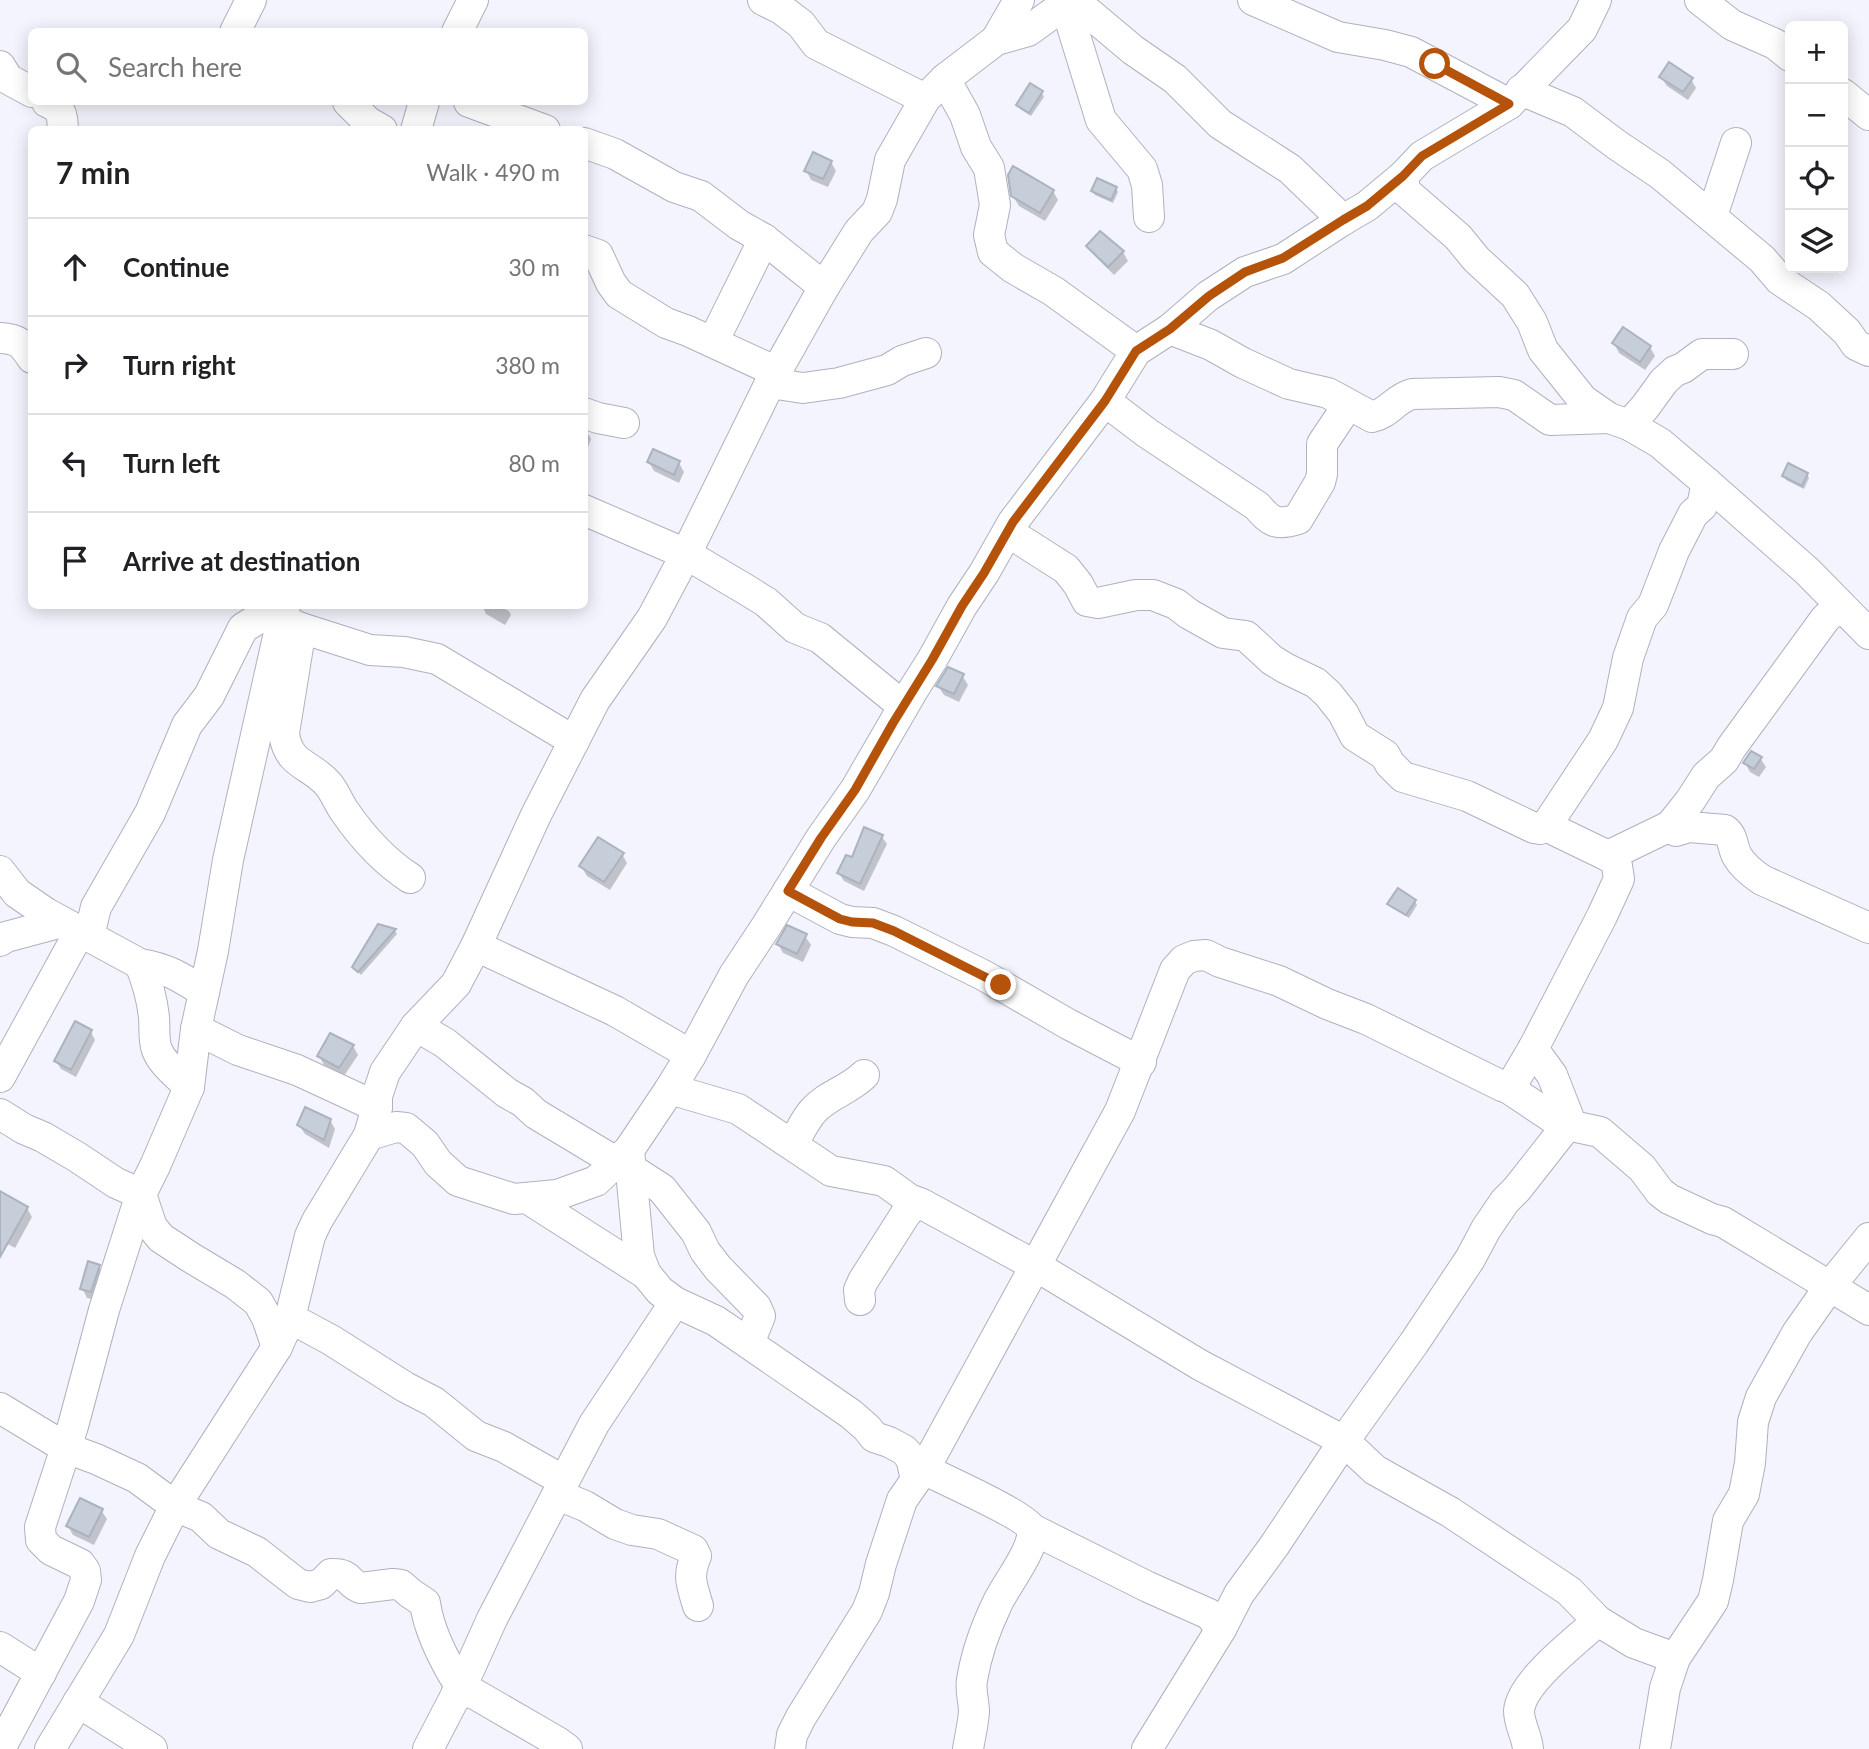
<!DOCTYPE html>
<meta charset="utf-8">
<style>
:root{--surface:#fff;--page:#f6f6f6;--text:#202124;--muted:#757577;--line:#e0e0e0}
body{margin:0;font-family:Lato,sans-serif;background:var(--page);color:var(--text)}
.controls{position:absolute;right:21px;top:21px;display:grid;overflow:hidden;border-radius:10px;box-shadow:0 4px 18px #0003}
.controls button{width:63px;height:63px;display:grid;place-items:center;padding:0;border:0;border-bottom:2px solid var(--line);background:var(--surface);color:var(--text);font:35px sans-serif}
.stop{position:absolute;width:21px;height:21px;margin:-16px;border:5px solid #b45309;border-radius:50%;background:#fff}
.stop.end{background:#b45309;border-color:#fff;box-shadow:0 2px 7px #0008}
.list{margin:0;padding:0;list-style:none}
h2{display:flex;justify-content:space-between;align-items:center;height:91px;margin:0;padding:0 28px;font-size:30px}
h2 small{font-size:23px;font-weight:400;color:var(--muted)}
.list li{display:grid;grid-template-columns:46px 1fr auto;gap:21px;align-items:center;box-sizing:border-box;height:98px;padding:0 28px;border-top:2px solid var(--line)}
.list b{display:block;font-size:26px;white-space:nowrap}
.list em{font-size:23px;font-style:normal;color:var(--muted)}
.icon{flex:none;width:38px;height:38px;fill:none;stroke:currentColor;stroke-width:2;stroke-linecap:round;stroke-linejoin:round}
.map{position:relative;flex:none;width:1869px;height:1749px;overflow:hidden}
.search{position:absolute;background:var(--surface);box-shadow:0 4px 18px #0003;left:28px;top:28px;width:560px;height:77px;display:flex;align-items:center;gap:18px;box-sizing:border-box;padding:0 24px;border-radius:10px;color:var(--muted);font-size:26px}
.panel{position:absolute;background:var(--surface);box-shadow:0 4px 18px #0003;left:28px;top:126px;width:560px;height:483px;border-radius:10px}
.map>svg:first-child{display:block}
</style>
<div class="map">
<svg width="1869" height="1749" viewBox="0 0 1869 1749">
<rect width="100%" height="100%" fill="#f3f4fd"/>
<!-- shadow -->
<g fill="#0003">
<path d="M1661 77 1691 79 1696 88 1688 100 1667 86Z"/>
<path d="M1042 93 1044 97 1031 116 1020 109 1018 105Z"/>
<path d="M831 162 836 171 828 187 811 180 806 170Z"/>
<path d="M1116 188 1118 192 1113 203 1095 195 1093 191Z"/>
<path d="M1053 191 1058 200 1045 221 1019 206 1013 196Z"/>
<path d="M1100 234 1123 252 1128 261 1114 275 1094 255 1088 246Z"/>
<path d="M1614 343 1650 347 1655 356 1645 370 1619 353Z"/>
<path d="M584 433 589 435 591 439 588 447 584 446Z"/>
<path d="M649 462 679 463 684 472 679 483 654 471Z"/>
<path d="M1807 474 1809 478 1804 489 1786 480 1784 476Z"/>
<path d="M487 606H499L509 611 511 615 505 625 486 614 484 610Z"/>
<path d="M962 675 968 685 959 702 944 695 938 686Z"/>
<path d="M1760 758 1766 767 1759 777 1750 772 1745 763Z"/>
<path d="M882 837 887 844 864 891 844 881 839 873 853 860Z"/>
<path d="M622 854 627 863 610 890 587 876 581 866Z"/>
<path d="M1415 901 1417 905 1409 918 1392 908 1389 904Z"/>
<path d="M379 926 395 931 397 934 361 975 354 967Z"/>
<path d="M805 936 811 945 803 962 783 953 778 944Z"/>
<path d="M91 1032 95 1040 76 1077 61 1069 56 1061Z"/>
<path d="M353 1046 358 1055 344 1076 324 1065 319 1056Z"/>
<path d="M330 1120 335 1129 329 1148 305 1134 299 1125Z"/>
<path d="M0 1193 27 1208 32 1217 15 1248 0 1240Z"/>
<path d="M99 1266 104 1275 96 1300 87 1298 82 1288Z"/>
<path d="M101 1510 107 1519 94 1545 73 1535 68 1526Z"/>
</g>
<!-- building -->
<g fill="#c6ceda" stroke="#aab3be" stroke-width="2">
<path d="M1669 62 1693 78 1683 92 1659 77Z"/>
<path d="M1030 83 1043 91 1029 113 1016 105Z"/>
<path d="M813 152 832 161 823 179 804 171Z"/>
<path d="M1013 166 1054 190 1040 213 1011 196 1008 175Z"/>
<path d="M1097 178 1117 187 1111 200 1091 191Z"/>
<path d="M1100 231 1124 251 1108 267 1086 246Z"/>
<path d="M1623 327 1651 346 1640 362 1612 343Z"/>
<path d="M653 449 680 461 674 475 647 462Z"/>
<path d="M1788 463 1808 473 1802 486 1782 476Z"/>
<path d="M948 667 964 674 954 694 936 686Z"/>
<path d="M1751 751 1762 757 1754 769 1743 763Z"/>
<path d="M864 827 883 835 860 884 837 873 846 855 852 857Z"/>
<path d="M598 837 624 853 604 882 579 866Z"/>
<path d="M1398 888 1416 900 1406 915 1387 904Z"/>
<path d="M378 924 396 929 358 972 352 967Z"/>
<path d="M787 925 807 934 797 954 776 944Z"/>
<path d="M75 1021 92 1030 71 1070 54 1061Z"/>
<path d="M330 1033 354 1045 339 1068 317 1056Z"/>
<path d="M305 1107 331 1119 324 1140 297 1125Z"/>
<path d="M0 1191 28 1207 0 1257Z"/>
<path d="M88 1261 100 1265 91 1292 80 1289Z"/>
<path d="M80 1498 103 1509 89 1537 66 1526Z"/>
</g>
<g fill="none" stroke-linecap="round" stroke-linejoin="round">
<defs>
<g id="minor">
<path d="M763 0 781 9 801 24 816 44 925 99"/>
<path d="M1253 0 1338 37 1385 45 1411 52 1509 104"/>
<path d="M1700 0 1732 25 1775 44 1790 56"/>
<path d="M1064 5 1069 12 1072 26 1101 120 1142 169 1147 185 1149 217"/>
<path d="M1069 12 1073 7 1075 5 1083 8 1133 50 1175 79 1220 124 1290 169 1343 220"/>
<path d="M235 32 251 0"/>
<path d="M457 32 473 0"/>
<path d="M996 40 1019 0"/>
<path d="M0 66 8 79 32 92"/>
<path d="M945 79 965 115 976 147 989 168 995 205 989 235 993 252 1013 268 1053 291 1136 351"/>
<path d="M1521 90 1573 112 1617 145 1660 174 1762 259 1780 280 1819 306 1847 332 1856 345 1869 351"/>
<path d="M1843 94 1869 115"/>
<path d="M47 102C62 109 62 113 63 130"/>
<path d="M348 102 368 122 382 130"/>
<path d="M469 102 545 130"/>
<path d="M416 130 424 102"/>
<path d="M584 143 615 154 674 187 701 196 739 225 764 239 824 287"/>
<path d="M1403 176 1405 191 1458 237 1476 259 1515 295 1532 322 1543 350 1583 400 1609 418 1629 425 1660 443 1707 483 1807 571 1869 634"/>
<path d="M1712 216 1736 143"/>
<path d="M584 250 598 255 611 283 619 294 666 323 688 331 777 372"/>
<path d="M1170 329 1211 345 1243 363 1289 384 1328 393 1372 417C1388 414 1396 398 1412 394L1499 392 1514 395 1550 420 1609 418"/>
<path d="M0 338C18 339 22 343 32 358"/>
<path d="M713 342 764 239"/>
<path d="M770 383 803 388 839 383 887 370 902 361 926 353"/>
<path d="M1105 401 1147 433 1257 506C1271 522 1276 526 1298 519L1320 482 1322 474V444L1348 405"/>
<path d="M584 413 598 418 624 423"/>
<path d="M1629 425 1645 407 1664 381 1675 371 1683 368 1702 354H1733"/>
<path d="M584 510 686 554 745 589 766 602 795 628 820 638 903 706"/>
<path d="M1008 532 1066 569 1078 584 1087 601 1098 603 1136 595H1153L1176 604 1189 614 1223 633 1246 636 1272 660 1285 668 1316 683 1328 694 1343 713 1355 736 1385 755 1390 764 1403 777 1467 796 1534 828 1540 829 1546 826 1603 740 1618 708 1628 658 1642 618 1653 605 1674 551 1693 514 1702 506 1707 483"/>
<path d="M1839 606 1825 619 1731 748 1724 760 1706 776 1690 801 1670 826 1671 828 1676 831 1689 827 1725 830C1734 837 1732 847 1737 856 1743 866 1753 874 1762 880L1869 928"/>
<path d="M301 628 284 733C288 766 310 763 328 784 335 792 339 804 345 812 363 838 384 861 410 878"/>
<path d="M1608 856 1670 826"/>
<path d="M0 871 17 893 46 913 140 964C167 968 182 978 204 992"/>
<path d="M788 891 840 919 852 922 873 923 894 931 983 975 1068 1024 1141 1062"/>
<path d="M89 936 96 907 150 813 187 725 209 696 243 628 261 617 267 616 282 620 301 628 370 650 404 652 437 659 574 741"/>
<path d="M0 941 6 937 62 922"/>
<path d="M476 946 615 1011 691 1055"/>
<path d="M140 964C147 981 152 998 154 1017 155 1027 153 1040 157 1050 163 1065 178 1075 189 1087"/>
<path d="M416 1026 445 1043 507 1093 523 1102 536 1114 616 1162"/>
<path d="M196 1029 238 1050 297 1070 377 1107"/>
<path d="M1533 1049 1552 1075 1572 1126"/>
<path d="M0 1077 80 931"/>
<path d="M1508 1088 1511 1086 1533 1049 1602 916 1619 879 1617 866 1614 860 1608 856 1546 826"/>
<path d="M670 1089 738 1109 831 1171 884 1181 909 1199 922 1204 1036 1266 1200 1365 1344 1441 1375 1470 1450 1512 1569 1591 1598 1621 1634 1643 1675 1658"/>
<path d="M0 1114 24 1129 43 1137 77 1157 116 1183 141 1194 152 1227 161 1238 190 1257 235 1284 258 1302 267 1318 277 1347"/>
<path d="M1562 1128 1572 1126 1600 1132 1642 1168 1660 1192 1669 1199 1712 1219 1723 1222 1869 1310"/>
<path d="M369 1135 396 1127 406 1128 425 1144 438 1163 458 1181 514 1199 557 1195 596 1181 616 1162 629 1150 670 1089 691 1055 734 975 767 925 821 838 855 790 913 690 932 660 962 606 984 573 1013 522 1105 401 1136 351 1170 329 1208 296 1245 272 1283 259 1343 220 1367 206 1403 176 1422 156 1509 104 1582 29 1596 0"/>
<path d="M792 1144C799 1134 805 1120 813 1111 827 1095 849 1090 864 1075"/>
<path d="M629 1150 639 1256 646 1274 660 1291 675 1302 716 1321 851 1414 867 1428 874 1437 889 1442 904 1450 911 1458 916 1479"/>
<path d="M631 1169 662 1189 696 1232 705 1251 718 1268 756 1307 760 1316 749 1343"/>
<path d="M527 1198 646 1274"/>
<path d="M860 1300 859 1290 863 1281 905 1215 915 1202"/>
<path d="M290 1318 331 1340 405 1387 434 1402 476 1436 504 1447 564 1481"/>
<path d="M0 1408 66 1448 96 1459 137 1478 175 1506 201 1517 219 1534 257 1552 298 1584 310 1587 321 1584 331 1574C352 1573 347 1584 361 1588L393 1584 401 1585 410 1593 425 1603C429 1632 445 1662 460 1686"/>
<path d="M923 1469C941 1478 1024 1515 1031 1528 1039 1544 1004 1587 997 1604 986 1627 976 1655 972 1680 970 1691 974 1701 974 1712 973 1724 970 1737 968 1749"/>
<path d="M558 1495 585 1506 615 1524 632 1530 658 1534 693 1550 696 1556C687 1577 692 1585 698 1606"/>
<path d="M1032 1529 1148 1587 1209 1614 1221 1629"/>
<path d="M0 1647 41 1673"/>
<path d="M457 1692 473 1693 556 1741 567 1749"/>
<path d="M78 1702 152 1749"/>
<path d="M0 1749 79 1601 86 1580 85 1571 80 1564 51 1550 41 1540 40 1527 73 1426 104 1310 141 1194 155 1166 189 1087 196 1029 213 951 228 860 285 606"/>
<path d="M50 1749 119 1635 150 1556 175 1506 277 1347 290 1318 310 1236 317 1221 369 1135 377 1107V1096L385 1072 416 1026 456 984 476 946 536 815 595 700 652 618 686 554 770 383 824 287 859 231 877 212 882 199 890 160 925 99 945 79 996 40 1028 31 1064 5 1074 0"/>
<path d="M428 1749 469 1670 492 1619 594 1424 675 1302"/>
<path d="M790 1749 792 1735 801 1717 867 1611 874 1593 881 1564 902 1500 927 1464 1120 1111 1175 970 1184 960 1194 956 1206 955 1220 962 1279 981 1327 1004 1366 1019 1502 1086 1508 1088 1559 1122 1562 1128"/>
<path d="M1147 1749 1221 1629 1239 1594 1274 1546 1344 1441 1414 1343 1470 1259 1486 1229 1505 1201 1517 1189 1561 1133 1562 1128"/>
<path d="M1528 1749C1527 1736 1519 1724 1519 1711 1521 1682 1577 1640 1598 1621"/>
<path d="M1655 1749 1665 1688 1675 1658 1713 1601 1718 1580 1728 1521 1744 1494 1750 1463 1753 1422 1761 1397 1797 1333 1830 1286 1869 1238"/>
</g>
</defs>
<!-- minor casing -->
<use href="#minor" stroke="#afb1be" stroke-width="32"/>
<!-- minor -->
<use href="#minor" stroke="#fff" stroke-width="30"/>
</g>
<g fill="none" stroke-linecap="round" stroke-linejoin="round">
<!-- route -->
<path stroke="#b45309" stroke-width="9" d="M1001 985 894 931 873 923 852 922 840 919 788 891 821 838 855 790 893 723 932 660 962 606 984 573 1013 522 1105 401 1136 351 1170 329 1209 296 1245 272 1283 258 1343 220 1367 206 1403 176 1422 156 1509 104 1435 64"/>
</g>
</svg>
<div class="controls">
<button>+</button>
<button>−</button>
<button><svg class="icon" aria-label="locate" viewBox="0 0 24 24"><circle cx="12" cy="12" r="6"/><path d="M12 2v4M12 18v4M2 12h4M18 12h4"/></svg></button>
<button><svg class="icon" aria-label="layers" viewBox="0 0 24 24"><path d="M12 4l9 5-9 5-9-5zM3 14l9 5 9-5"/></svg></button>
</div>
<div class="stop" style="left:1435px;top:64px"></div>
<div class="stop end" style="left:1001px;top:985px"></div>
<div class="search"><svg class="icon" aria-label="search" viewBox="0 0 24 24"><circle cx="10" cy="10" r="6"/><path d="M15 15l6 6"/></svg>Search here</div>
<section class="panel">
<h2>7 min<small>Walk · 490 m</small></h2>
<ul class="list">
<li><svg class="icon" aria-label="ahead" viewBox="0 0 24 24"><path d="M12 20V5M6 11l6-6 6 6"/></svg><div><b>Continue</b></div><em>30 m</em></li>
<li><svg class="icon" aria-label="right" viewBox="0 0 24 24"><path d="M7 20v-9h11M14 6l5 5-5 5"/></svg><div><b>Turn right</b></div><em>380 m</em></li>
<li><svg class="icon" aria-label="left" viewBox="0 0 24 24"><path d="M17 20v-9H6M10 6l-5 5 5 5"/></svg><div><b>Turn left</b></div><em>80 m</em></li>
<li><svg class="icon" aria-label="arrive" viewBox="0 0 24 24"><path d="M6 21V4h12l-3 4 3 4H6"/></svg><div><b>Arrive at destination</b></div></li>
</ul>
</section>
</div>
